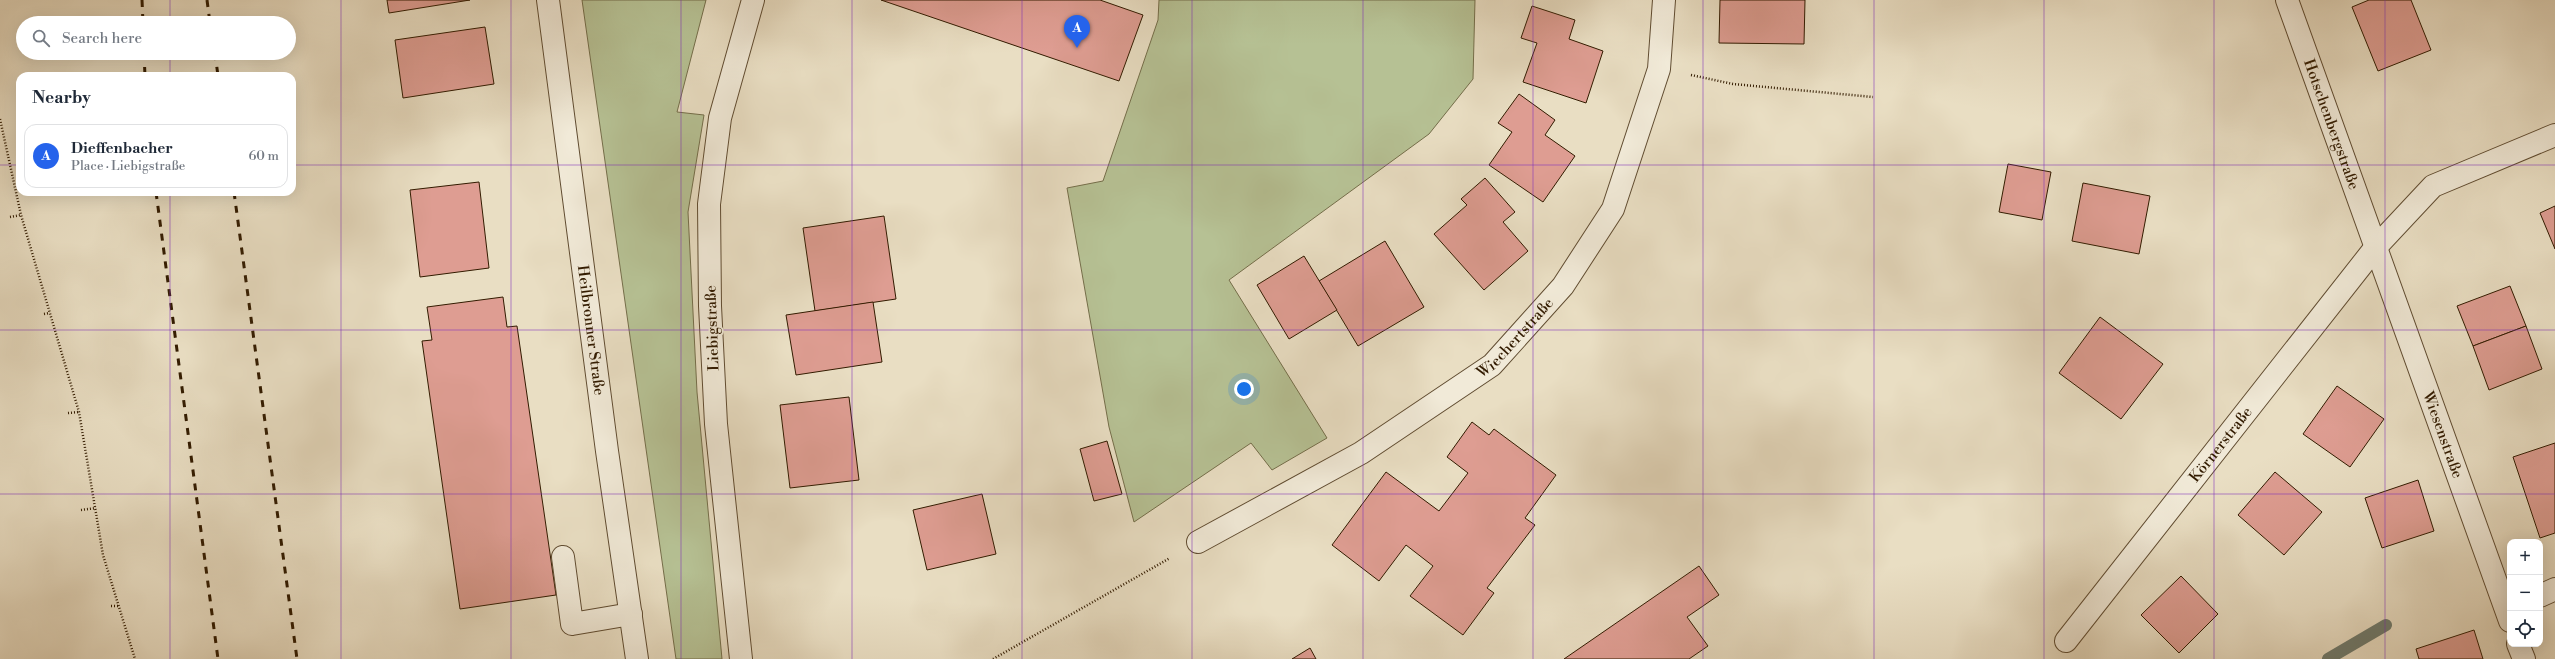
<!DOCTYPE html>
<meta charset="utf-8">
<style>
:root{--surface:#fff;--page:#f6f6f7;--text:#1f2937;--muted:#747a83;--line:#e0e1e3;--accent:#2563eb}
body{margin:0;font-family:"Libre Bodoni",serif;background:var(--page);color:var(--text)}
.controls{position:absolute;right:12px;bottom:12px;display:grid;overflow:hidden;border-radius:8px;box-shadow:0 4px 16px #0002}
.controls button{width:36px;height:36px;display:grid;place-items:center;padding:0;border:0;border-bottom:1px solid var(--line);background:var(--surface);color:var(--text);font:20px sans-serif}
.you{position:absolute;left:1244px;top:389px;width:14px;height:14px;margin:-10px;border:3px solid #fff;border-radius:50%;background:#1a73e8;box-shadow:0 0 0 6px #1a73e833}
.badge{display:grid;place-items:center;width:26px;height:26px;border-radius:50%;background:var(--accent);color:#fff;font-size:13px;font-weight:700}
.pin{position:absolute;translate:-50% -33px;filter:drop-shadow(0 1px 2px #0008)}
.pin::after{content:'';position:absolute;top:21px;width:14px;height:12px;background:inherit;clip-path:polygon(0 0,100% 0,50% 100%)}
.list{margin:0;padding:0;list-style:none}
h2{display:flex;justify-content:space-between;align-items:center;height:52px;margin:0;padding:0 16px;font-size:17px}
h2 small{font-size:13px;font-weight:400;color:var(--muted)}
.list li{display:grid;grid-template-columns:26px 1fr auto;gap:12px;align-items:center;box-sizing:border-box;height:64px;margin:0 8px 8px;padding:0 8px;border:1px solid var(--line);border-radius:12px}
.list b{display:block;font-size:15px;white-space:nowrap}
.list p{margin:0;font-size:13px;white-space:nowrap;color:var(--muted)}
.list em{font-size:13px;font-style:normal;color:var(--muted)}
.icon{flex:none;width:22px;height:22px;fill:none;stroke:currentColor;stroke-width:2;stroke-linecap:round;stroke-linejoin:round}
.map{position:relative;flex:none;width:2555px;height:659px;overflow:hidden}
.search{position:absolute;background:var(--surface);box-shadow:0 4px 16px #0002;left:16px;top:16px;width:280px;height:44px;display:flex;align-items:center;gap:10px;box-sizing:border-box;padding:0 14px;border-radius:22px;color:var(--muted);font-size:15px}
.panel{position:absolute;background:var(--surface);box-shadow:0 4px 16px #0002;left:16px;top:72px;width:280px;height:124px;border-radius:12px}
.map>svg:first-child{display:block}
</style>
<div class="map">
<svg width="2555" height="659" viewBox="0 0 2555 659">
<rect width="100%" height="100%" fill="#e9dec3"/>
<filter id="stains"><feTurbulence type="fractalNoise" baseFrequency=".005" numOctaves="4"/><feColorMatrix values="0 0 0 0 .2 0 0 0 0 .09 0 0 0 0 .02 0 0 0 .5 -.17"/></filter>
<radialGradient id="worn" r=".72"><stop offset=".6" stop-color="#630" stop-opacity="0"/><stop offset="1" stop-color="#630" stop-opacity=".3"/></radialGradient>
<!-- green -->
<g fill="#b6c194" stroke="#746e4a">
<path d="M582 0H706L677 112 704 115 688 212 697 392 722 659H676Z"/>
<path d="M1159 0H1475L1473 79 1429 134 1229 280 1327 438 1272 470 1251 443 1134 522 1109 427 1067 188 1103 181 1158 20Z"/>
</g>
<g fill="none" stroke-linecap="round" stroke-linejoin="round">
<!-- stream -->
<path stroke="#6f7b6e" stroke-width="12" d="M2328 659 2386 625"/>
</g>
<!-- building -->
<g fill="#de9d92" stroke="#321b00">
<path d="M387 0H470L389 13Z"/>
<path d="M881 0H1100L1143 15 1119 81Z"/>
<path d="M1720 0H1805L1804 44 1719 43Z"/>
<path d="M2369 0H2411L2431 50 2378 71 2352 7Z"/>
<path d="M1532 6 1575 20 1569 39 1603 51 1586 103 1523 82 1537 43 1521 38Z"/>
<path d="M485 27 494 84 403 98 395 40Z"/>
<path d="M1519 94 1555 120 1545 135 1575 156 1543 202 1489 165 1512 132 1498 123Z"/>
<path d="M2008 164 2051 172 2042 220 1999 212Z"/>
<path d="M1485 178 1515 212 1503 222 1528 251 1484 290 1434 234 1467 205 1461 199Z"/>
<path d="M479 182 489 268 420 277 410 190Z"/>
<path d="M2083 183 2150 196 2139 254 2072 241Z"/>
<path d="M2555 206V249L2540 213Z"/>
<path d="M884 216 896 299 815 311 803 228Z"/>
<path d="M1385 241 1424 307 1358 346 1319 281Z"/>
<path d="M1304 256 1337 310 1289 339 1257 285Z"/>
<path d="M2510 286 2526 326 2473 346 2457 306Z"/>
<path d="M503 297 507 327 517 326 556 595 460 609 422 341 432 340 427 307Z"/>
<path d="M873 302 882 362 796 375 786 315Z"/>
<path d="M2100 317 2163 364 2121 419 2059 373Z"/>
<path d="M2526 326 2542 369 2489 390 2473 346Z"/>
<path d="M2337 386 2384 419 2350 467 2303 434Z"/>
<path d="M849 397 859 480 790 488 780 405Z"/>
<path d="M1472 422 1489 435 1494 429 1556 475 1525 518 1535 525 1487 588 1494 593 1463 635 1410 596 1433 566 1406 545 1379 581 1332 545 1386 472 1439 511 1468 473 1447 457Z"/>
<path d="M1107 441 1122 494 1094 501 1080 449Z"/>
<path d="M2555 443V533L2540 538 2513 457Z"/>
<path d="M2275 472 2322 512 2284 555 2238 515Z"/>
<path d="M2418 480 2434 531 2382 548 2365 498Z"/>
<path d="M982 494 996 554 927 570 913 510Z"/>
<path d="M1699 566 1719 595 1687 617 1708 646 1689 659H1564Z"/>
<path d="M2181 576 2218 614 2179 653 2141 615Z"/>
<path d="M2474 630 2483 659H2419L2416 649Z"/>
<path d="M1310 648 1316 659H1292Z"/>
</g>
<g fill="none" stroke-linecap="round" stroke-linejoin="round">
<defs>
<g id="minor">
<path id="s1" d="M548 0 607 451 637 659"/>
<path id="s2" d="M2287 0 2510 621"/>
<path id="s3" d="M1198 542 1361 453 1492 365 1563 286 1613 209 1659 69 1664 0"/>
<path d="M563 557 572 624 631 614"/>
<path d="M2540 596 2555 589"/>
<path id="s4" d="M2066 641 2375 248 2433 186 2555 135"/>
<path d="M2518 644 2524 659"/>
<path d="M741 659 716 424 710 306 709 204 720 118 753 0"/>
</g>
</defs>
<!-- minor casing -->
<use href="#minor" stroke="#604c31" stroke-width="24"/>
<!-- path -->
<g stroke="#321b00" stroke-width="2.5" stroke-dasharray="1 2" stroke-linecap="butt">
<path d="M1691 75 1733 84 1873 97"/>
<path d="M0 119 21 215 79 412 103 555 135 659"/>
<path d="M10 217 21 215"/>
<path d="M44 314 50 313"/>
<path d="M68 413 79 412"/>
<path d="M81 510 96 508"/>
<path d="M111 606H119"/>
<path d="M993 659 1170 558"/>
</g>
<!-- minor -->
<use href="#minor" stroke="#f1ead8" stroke-width="22"/>
<!-- rail -->
<g stroke="#321b00" stroke-width="3" stroke-dasharray="7 7" stroke-linecap="butt">
<path d="M142 0 143 23"/>
<path d="M207 0 210 23"/>
<path d="M144 53 145 76"/>
<path d="M215 53 218 76"/>
<path d="M156 192 218 659"/>
<path d="M234 192 297 659"/>
</g>
</g>
<!-- grid -->
<path fill="none" stroke="#7b2cbf" stroke-width="1" stroke-opacity="0.55" d="M170 0V23M341 0V659M511 0V659M681 0V659M852 0V659M1022 0V659M1192 0V659M1363 0V659M1533 0V659M1703 0V659M1874 0V659M2044 0V659M2214 0V659M2385 0V659M170 53V76M0 165H20M292 165H2555M170 192V659M0 330H2555M0 494H2555"/>
<g text-anchor="middle" stroke-width="3.5" stroke-linejoin="round" paint-order="stroke">
<!-- street labels -->
<g font-size="15" fill="#321b00" stroke="#f1ead8">
<text dy="5" stroke="none"><textPath href="#s2" startOffset="132">Hotschenbergstraße</textPath></text>
<text transform="translate(712 328) rotate(-92)" y="5">Liebigstraße</text>
<text dy="5" stroke="none"><textPath href="#s1" startOffset="333">Heilbronner Straße</textPath></text>
<text dy="5" stroke="none"><textPath href="#s3" startOffset="379">Wiechertstraße</textPath></text>
<text dy="5" stroke="none"><textPath href="#s2" startOffset="462">Wiesenstraße</textPath></text>
<text dy="5" stroke="none"><textPath href="#s4" startOffset="250">Körnerstraße</textPath></text>
</g>
</g>
<rect width="100%" height="100%" filter="url(#stains)"/>
<rect width="100%" height="100%" fill="url(#worn)"/>
</svg>
<div class="controls">
<button>+</button>
<button>−</button>
<button><svg class="icon" aria-label="locate" viewBox="0 0 24 24"><circle cx="12" cy="12" r="6"/><path d="M12 2v4M12 18v4M2 12h4M18 12h4"/></svg></button>
</div>
<div class="you"></div>
<div class="pin badge" style="left:1077px;top:48px">A</div>
<div class="search"><svg class="icon" aria-label="search" viewBox="0 0 24 24"><circle cx="10" cy="10" r="6"/><path d="M15 15l6 6"/></svg>Search here</div>
<section class="panel">
<h2>Nearby<small></small></h2>
<ul class="list">
<li><span class="badge">A</span><div><b>Dieffenbacher</b><p>Place · Liebigstraße</p></div><em>60 m</em></li>
</ul>
</section>
</div>
